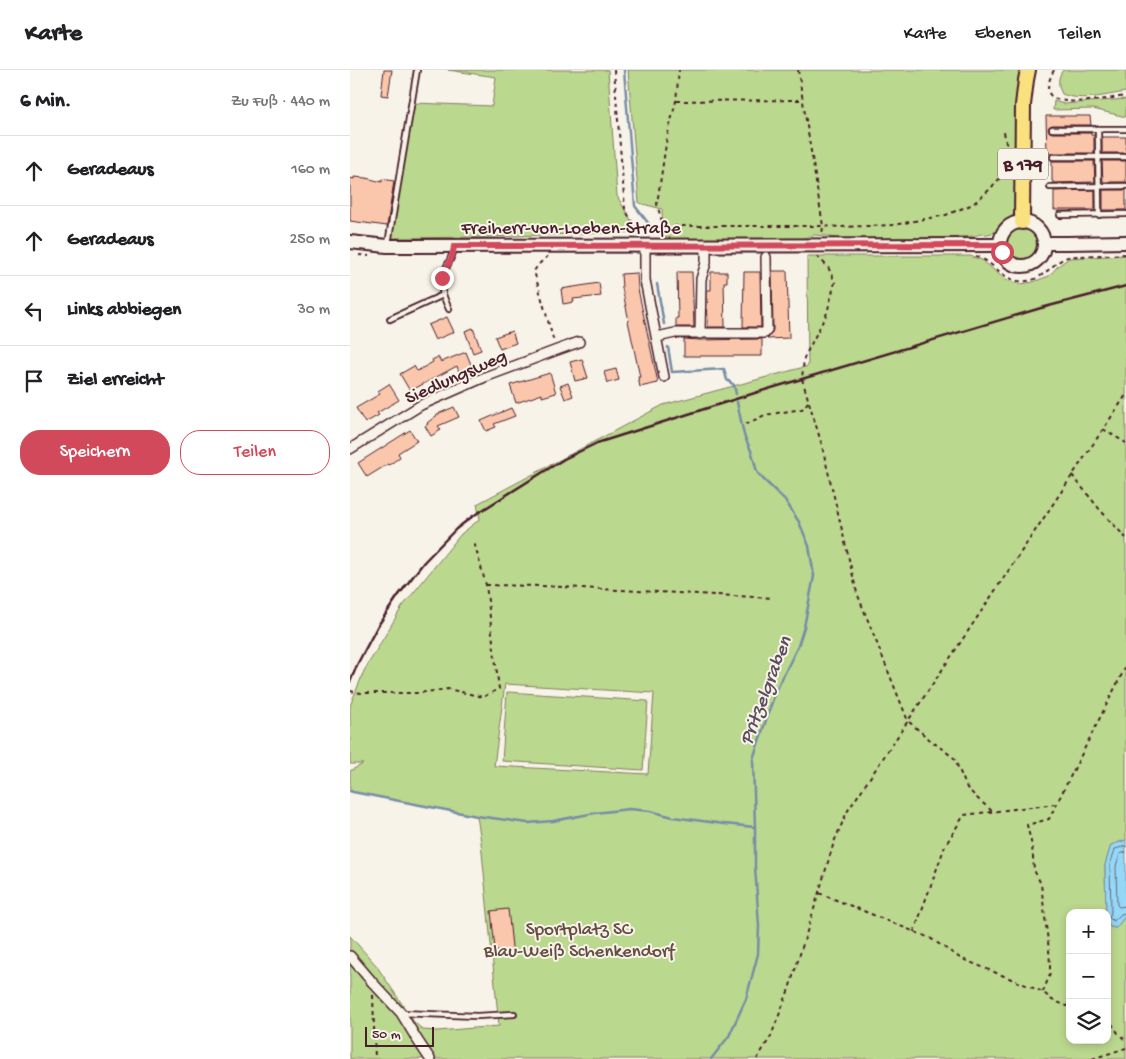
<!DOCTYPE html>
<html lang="de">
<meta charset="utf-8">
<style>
:root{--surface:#fff;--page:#f6f6f6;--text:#202124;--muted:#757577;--line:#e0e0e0;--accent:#d1495b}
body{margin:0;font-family:"Gochi Hand",sans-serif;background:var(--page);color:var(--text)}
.controls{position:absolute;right:15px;bottom:15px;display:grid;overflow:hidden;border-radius:10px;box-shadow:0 2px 8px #0003}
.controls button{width:45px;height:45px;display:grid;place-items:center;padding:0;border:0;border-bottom:1px solid var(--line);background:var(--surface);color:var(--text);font:25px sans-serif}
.scale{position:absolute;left:15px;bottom:12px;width:69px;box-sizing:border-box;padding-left:5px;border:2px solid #4a1f2b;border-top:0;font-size:14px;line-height:18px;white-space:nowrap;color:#4a1f2b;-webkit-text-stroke:4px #f7f3e8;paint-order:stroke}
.stop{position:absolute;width:15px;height:15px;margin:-11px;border:4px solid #d1495b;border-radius:50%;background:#fff}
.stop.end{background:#d1495b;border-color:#fff;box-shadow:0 1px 5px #0008}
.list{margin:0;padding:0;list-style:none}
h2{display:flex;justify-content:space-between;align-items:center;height:65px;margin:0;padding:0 20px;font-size:21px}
h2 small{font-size:16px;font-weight:400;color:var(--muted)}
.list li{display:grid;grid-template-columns:32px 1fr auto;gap:15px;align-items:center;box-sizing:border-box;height:70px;padding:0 20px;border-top:1px solid var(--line)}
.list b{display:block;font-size:19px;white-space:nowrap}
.list em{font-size:16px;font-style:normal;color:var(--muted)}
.actions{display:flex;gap:10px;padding:15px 20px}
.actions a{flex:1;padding:11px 0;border:1px solid var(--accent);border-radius:20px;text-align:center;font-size:18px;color:var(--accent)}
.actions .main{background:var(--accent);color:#fff}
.icon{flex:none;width:28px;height:28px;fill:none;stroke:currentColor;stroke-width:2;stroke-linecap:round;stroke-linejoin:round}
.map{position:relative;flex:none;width:776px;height:989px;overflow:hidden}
header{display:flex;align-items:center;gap:30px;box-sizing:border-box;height:70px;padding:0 25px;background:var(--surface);border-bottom:1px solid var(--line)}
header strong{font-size:24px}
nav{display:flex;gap:28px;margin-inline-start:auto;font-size:18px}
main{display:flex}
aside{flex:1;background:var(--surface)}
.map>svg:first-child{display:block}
</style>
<header>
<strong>Karte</strong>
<nav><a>Karte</a><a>Ebenen</a><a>Teilen</a></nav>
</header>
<main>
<aside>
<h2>6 Min.<small>Zu Fuß · 440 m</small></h2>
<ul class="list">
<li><svg class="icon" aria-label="ahead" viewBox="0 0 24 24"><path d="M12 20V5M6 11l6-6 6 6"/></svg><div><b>Geradeaus</b></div><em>160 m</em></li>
<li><svg class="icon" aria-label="ahead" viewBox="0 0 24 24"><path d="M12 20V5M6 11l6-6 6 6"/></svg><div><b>Geradeaus</b></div><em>250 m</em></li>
<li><svg class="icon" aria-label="left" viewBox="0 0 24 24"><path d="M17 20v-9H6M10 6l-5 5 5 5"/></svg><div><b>Links abbiegen</b></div><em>30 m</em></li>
<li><svg class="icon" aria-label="arrive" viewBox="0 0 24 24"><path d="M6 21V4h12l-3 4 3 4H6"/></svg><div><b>Ziel erreicht</b></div></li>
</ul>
<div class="actions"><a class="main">Speichern</a><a>Teilen</a></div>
</aside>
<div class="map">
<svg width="776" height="989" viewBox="0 0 776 989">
<rect width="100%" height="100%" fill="#f7f3e8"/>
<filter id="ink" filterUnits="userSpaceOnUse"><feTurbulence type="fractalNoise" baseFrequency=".02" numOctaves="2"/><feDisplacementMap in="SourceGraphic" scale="10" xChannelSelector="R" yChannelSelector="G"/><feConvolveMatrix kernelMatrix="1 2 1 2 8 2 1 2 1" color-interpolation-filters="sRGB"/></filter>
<g filter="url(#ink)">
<!-- green -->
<g fill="#bbd88f" stroke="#827c5d" fill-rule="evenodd">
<path d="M98 0H258L267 126 288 162 135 167 41 168 64 33 142 36 146 7Z"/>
<path d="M278 0H672L668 14 666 131C666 135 665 139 664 143 660 152 648 163 638 164 633 165 630 163 626 166L566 169 493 170 477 166 464 165 451 169 313 170 312 139 289 133Z"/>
<path d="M713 0H775L776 1V22C756 25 731 32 712 24 708 16 707 8 713 0Z"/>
<path d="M776 29V47L743 39 703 40 704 31 714 34Z"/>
<circle cx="673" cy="174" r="16"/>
<path d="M776 185V770L761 775 755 795 756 843H720V970H757V849L760 857 766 858 776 845V989H0V866L26 895 64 952 73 960 87 961 149 956 131 772 127 746 3 722 0 721V701L13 694H0V636L14 601 52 537 111 464 130 449 127 434 313 335 458 296 457 186H620L632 190 656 210 671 214 683 212 699 206 708 196 719 188ZM155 614 304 623 298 704 144 696Z"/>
<path d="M157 622 298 631 293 700 152 691Z"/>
</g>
<!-- water -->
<path fill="#94d7f6" stroke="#768da5" d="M776 770V845L766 858 760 857 757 849V843H756L755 795 761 775Z"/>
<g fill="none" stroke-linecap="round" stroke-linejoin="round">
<!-- shore -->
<g stroke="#68697c" stroke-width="1">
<path d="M776 776 765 779 760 795 761 842 759 848 764 851 771 844 776 843"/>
<path d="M776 782 770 784 766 796 767 835 769 837 776 836"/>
</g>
<!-- stream -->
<g stroke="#768da5" stroke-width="2.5">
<path d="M274 0 285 136 302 158 303 163"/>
<path d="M307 214 314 254"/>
<path d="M318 277 322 302 374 299 377 310 384 315 386 324"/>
<path d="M0 721 3 722 127 746 178 753 203 751 245 743 279 739 300 741 323 747 374 754 405 757"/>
<path d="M361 989 379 966 396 929 408 884 409 856 405 796V757L403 689 425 623 448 576 454 557 464 506 459 476 449 452 435 430 413 409 407 402 402 383 394 365 387 332"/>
</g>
</g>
<!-- building -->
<g fill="#fbc7ac" stroke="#4a1f2b">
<path d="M34 0H42L38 26 31 25Z"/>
<path d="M696 46H740L741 55H702L699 57 698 59 700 62 702 63H741V65H744V83H697Z"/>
<rect x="752" y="67" width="24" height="16"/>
<path d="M702 91H744L745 112 703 113V111H702Z"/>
<path d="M752 91H776V112H753Z"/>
<path d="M4 107 16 108 32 112V109L44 111 37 156 0 151V108L4 109Z"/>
<path d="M745 120V140H704V121Z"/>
<rect x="753" y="120" width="23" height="20"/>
<path d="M422 201H437L439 268 417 269 420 266 423 260Z"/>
<path d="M327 202H342L344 257H326V248H328Z"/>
<path d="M361 202H377V212H374L375 257H358L357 220H361Z"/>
<path d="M394 202H410L411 257H393Z"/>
<path d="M287 203 288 219 308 313 290 317 288 307H290L278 251H279L272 218 271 204Z"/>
<path d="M249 213 251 226 223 229 224 232 213 234 211 219Z"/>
<path d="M97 247 104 262 85 270 78 255Z"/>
<path d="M123 258 131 280 123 283 115 261Z"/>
<path d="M162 261 166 273 150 279 145 267Z"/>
<path d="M334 269 350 270 412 269V286H334Z"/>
<path d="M116 282 122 297 109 302 107 296 60 321 50 304 64 296 67 301 83 292 82 290 88 287 91 292Z"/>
<path d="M232 289 238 308 225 311 220 292Z"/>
<path d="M266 299 269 310 257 313 254 302Z"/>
<path d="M200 303 206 323 192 327V324L166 333 160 315Z"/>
<path d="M218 313 223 326 215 329 210 316Z"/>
<path d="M39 314 49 330 27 343 29 345 15 353 6 338 30 324 28 321Z"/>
<path d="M104 337 109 347 88 356 91 360 81 366 75 356 78 354 77 353 90 343Z"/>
<path d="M161 338 165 346 144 354 146 357 136 361 131 351Z"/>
<path d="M60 360 67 371 48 383 50 387 39 395 38 394 17 407 8 393Z"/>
<path d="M158 839 163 886 149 887 147 879H145L141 841Z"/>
</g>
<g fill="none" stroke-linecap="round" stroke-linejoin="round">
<defs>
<g id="lane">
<path d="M702 59H776"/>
<path d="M748 59 749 145"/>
<path d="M703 87H776"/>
<path d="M700 117 776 116"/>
<path d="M710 145 776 144"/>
<path d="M38 174 67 0"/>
<path d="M99 239C91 222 88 214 97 196 101 188 103 186 104 177"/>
<path d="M40 249 93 225"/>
<path d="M51 943 127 946 164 944"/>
</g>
<g id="street">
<path d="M295 175V210L314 307"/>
<path d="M350 264 351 209 356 193V175"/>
<path d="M307 267 325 263H415L417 260 416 187"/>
<path d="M0 379 71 335 135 307 207 280 229 272"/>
<path d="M0 886 23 913 51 943 68 971 80 989"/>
</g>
<g id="secondary">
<circle cx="672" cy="174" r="22"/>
<path d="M0 172 37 176H57L650 175"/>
<path d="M694 173H717L776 172"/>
</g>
<path id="primary" d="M672 152 673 35 676 10 678 0"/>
</defs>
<!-- lane casing -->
<use href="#lane" stroke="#4a1f2b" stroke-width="8"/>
<!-- street casing -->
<use href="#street" stroke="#4a1f2b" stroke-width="12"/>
<!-- secondary casing -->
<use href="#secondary" stroke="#4a1f2b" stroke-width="16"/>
<!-- primary casing -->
<use href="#primary" stroke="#4a1f2b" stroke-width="18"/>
<!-- path -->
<g stroke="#4a1f2b" stroke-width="2" stroke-dasharray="4 4" stroke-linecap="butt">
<path d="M264 0 275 139 290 166"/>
<path d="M448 0 473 156 472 165"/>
<path d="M704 0C701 6 696 16 699 23 706 39 761 28 776 26"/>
<path d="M326 31 452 30"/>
<path d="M314 159 307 134 317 67 326 31 329 0"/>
<path d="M313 165 314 159 327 156H473L490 157 544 155 596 145 623 134 639 120 652 106 658 84 654 62"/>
<path d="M9 185 19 186"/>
<path d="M198 186 189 194 184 201 204 272"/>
<path d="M467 186 478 197 485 212 477 243 454 288 452 309 471 372 507 523 558 651 579 669 604 688 617 718 628 729 642 741"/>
<path d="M626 186C642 191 651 208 668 211 691 214 698 196 715 188 719 186 725 186 730 186 745 185 761 185 776 184"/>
<path d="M396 354 415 345 452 339 459 331"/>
<path d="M753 359 776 373"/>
<path d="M722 405 751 441 776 468"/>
<path d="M136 515 193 516 423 528"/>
<path d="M0 621 11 623H69L98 619 133 627 149 619 136 515 124 472"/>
<path d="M469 823 580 868 610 888 693 922 702 930 717 936 720 935"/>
<path d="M564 862 595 776 614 745 706 734"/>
<path d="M693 922 700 904V894L699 880 691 814 684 800 682 776 677 755 699 749 776 596"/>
<path d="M23 925 25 989"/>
<path d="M757 947 768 963 776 971"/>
<path d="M407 989 421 966 439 919 464 839 484 772 497 742 776 325"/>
<path d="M742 989 776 978"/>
</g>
<!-- lane -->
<use href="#lane" stroke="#f7f3e8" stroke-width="4.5"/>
<!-- street -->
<use href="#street" stroke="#f7f3e8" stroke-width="9"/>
<!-- secondary -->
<use href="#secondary" stroke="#f7f3e8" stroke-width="12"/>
<!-- primary -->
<use href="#primary" stroke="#fae180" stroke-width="14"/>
<!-- rail -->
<path stroke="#4a1f2b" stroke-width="2.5" d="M0 612 8 593 27 557 48 526 74 492 106 459 123 446 214 389 247 373 408 322 691 238 776 216"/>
</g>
</g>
<g fill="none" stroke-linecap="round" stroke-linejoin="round" filter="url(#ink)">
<!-- route -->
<path stroke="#d1495b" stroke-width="6" d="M92 208C97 196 103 189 104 176L650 175 652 182"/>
</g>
<g text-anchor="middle" stroke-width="4" stroke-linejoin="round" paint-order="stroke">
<!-- shield labels -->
<rect fill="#f7f3e8" stroke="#7e5f64" stroke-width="1" x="648" y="78.5" width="50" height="31" rx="4"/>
<g font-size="18" font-weight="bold" fill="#4a1f2b">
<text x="673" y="100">B 179</text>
</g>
<!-- street labels -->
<g font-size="19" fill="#4a1f2b" stroke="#f7f3e8">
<text x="221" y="163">Freiherr-von-Loeben-Straße</text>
<text transform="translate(105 305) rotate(-24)" y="7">Siedlungsweg</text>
</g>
<!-- park labels -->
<g font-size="19" fill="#664d44" stroke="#f7f3e8">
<text x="229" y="864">Sportplatz SC<tspan x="229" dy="22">Blau-Weiß Schenkendorf</tspan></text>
</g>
<!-- water labels -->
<g font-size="20" font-style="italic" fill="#5c4d5e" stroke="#f7f3e8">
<text transform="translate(414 620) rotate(-69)" y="7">Pritzelgraben</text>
</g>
</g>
</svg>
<div class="controls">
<button>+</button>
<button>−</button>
<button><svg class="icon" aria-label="layers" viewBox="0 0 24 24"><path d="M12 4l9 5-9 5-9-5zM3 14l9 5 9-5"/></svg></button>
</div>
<div class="scale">50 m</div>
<div class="stop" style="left:652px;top:182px"></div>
<div class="stop end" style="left:92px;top:208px"></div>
</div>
</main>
